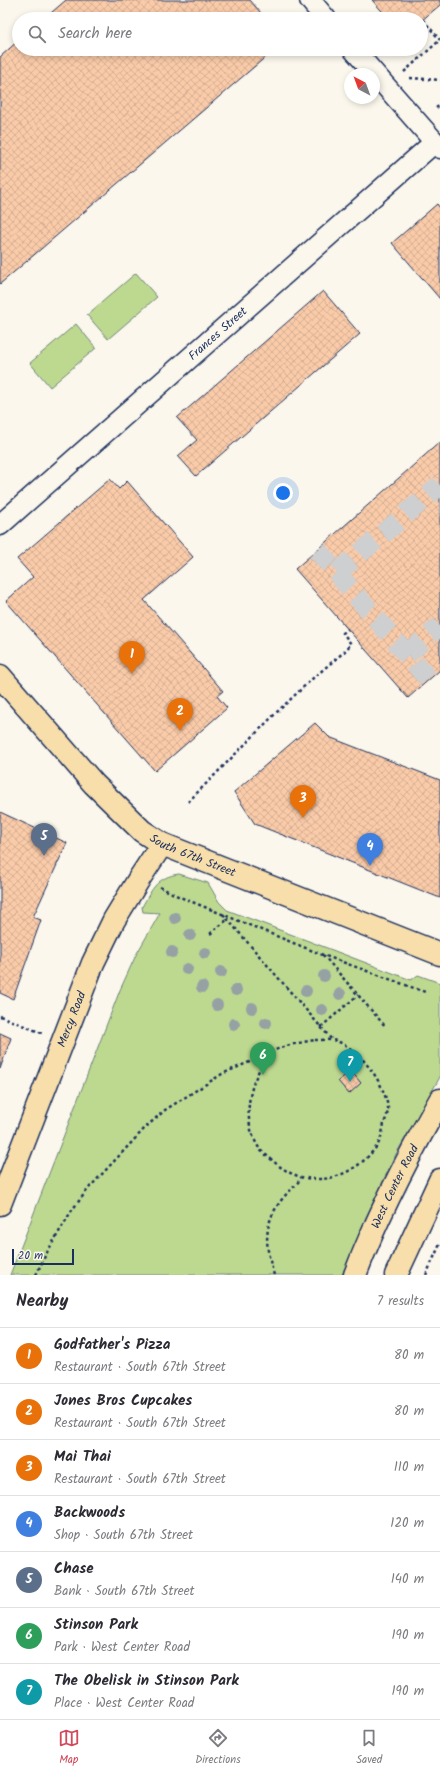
<!DOCTYPE html>
<meta charset="utf-8">
<style>
:root{--surface:#fff;--page:#f2f2f3;--text:#2b2b33;--muted:#7c7c81;--line:#e1e1e2;--accent:#d1495b}
body{margin:0;font-family:Kalam,sans-serif;background:var(--page);color:var(--text)}
.compass{position:absolute;left:344px;top:68px;width:36px;height:36px;border-radius:50%;background:var(--surface);box-shadow:0 2px 6px #0003;rotate:319deg}
.scale{position:absolute;left:12px;bottom:10px;width:62px;box-sizing:border-box;padding-left:4px;border:2px solid #1b2f5e;border-top:0;font-size:11px;line-height:14px;white-space:nowrap;color:#1b2f5e;-webkit-text-stroke:3px #fbf7ec;paint-order:stroke}
.you{position:absolute;left:283px;top:493px;width:14px;height:14px;margin:-10px;border:3px solid #fff;border-radius:50%;background:#1a73e8;box-shadow:0 0 0 6px #1a73e833}
.badge{display:grid;place-items:center;width:26px;height:26px;border-radius:50%;background:var(--accent);color:#fff;font-size:13px;font-weight:700}
.pin{position:absolute;translate:-50% -33px;filter:drop-shadow(0 1px 2px #0008)}
.pin::after{content:'';position:absolute;top:21px;width:14px;height:12px;background:inherit;clip-path:polygon(0 0,100% 0,50% 100%)}
.list{margin:0;padding:0;list-style:none}
h2{display:flex;justify-content:space-between;align-items:center;height:52px;margin:0;padding:0 16px;font-size:17px}
h2 small{font-size:13px;font-weight:400;color:var(--muted)}
.list li{display:grid;grid-template-columns:26px 1fr auto;gap:12px;align-items:center;box-sizing:border-box;height:56px;padding:0 16px;border-top:1px solid var(--line)}
.list b{display:block;font-size:15px;white-space:nowrap}
.list p{margin:0;font-size:13px;white-space:nowrap;color:var(--muted)}
.list em{font-size:13px;font-style:normal;color:var(--muted)}
.icon{flex:none;width:22px;height:22px;fill:none;stroke:currentColor;stroke-width:2;stroke-linecap:round;stroke-linejoin:round}
.map{position:relative;flex:none;width:440px;height:1275px;overflow:hidden}
.search{position:absolute;background:var(--surface);box-shadow:0 2px 6px #0003;left:12px;right:12px;top:12px;height:44px;display:flex;align-items:center;gap:10px;box-sizing:border-box;padding:0 14px;border-radius:22px;color:var(--muted);font-size:15px}
.sheet{height:444px;background:var(--surface)}
nav{display:flex;justify-content:space-around;align-items:center;box-sizing:border-box;height:56px;border-top:1px solid var(--line);background:var(--surface);font-size:11px;color:var(--muted)}
nav a{display:grid;justify-items:center;gap:2px}
nav .on{color:var(--accent)}
.map>svg:first-child{display:block}
</style>
<div class="map">
<svg width="440" height="1275" viewBox="0 0 440 1275">
<defs>
<pattern id="building-cross-hatch" width="8" height="8" patternUnits="userSpaceOnUse"><rect width="8" height="8" fill="#facba9"/><path d="M0 0l8 8M0 8l8-8" fill="none" stroke="#d6af94"/></pattern>
</defs>
<rect width="100%" height="100%" fill="#fbf7ec"/>
<filter id="ink" filterUnits="userSpaceOnUse"><feTurbulence type="fractalNoise" baseFrequency=".025" numOctaves="2"/><feDisplacementMap in="SourceGraphic" scale="8" xChannelSelector="R" yChannelSelector="G"/><feConvolveMatrix kernelMatrix="1 2 1 2 8 2 1 2 1" color-interpolation-filters="sRGB"/></filter>
<g filter="url(#ink)">
<!-- park -->
<g fill="#bdd990" stroke="#6c8477">
<path d="M136 273 157 297 108 339 87 315Z"/>
<path d="M76 324 96 348 50 387 30 363Z"/>
<path d="M179 874 208 883 219 902 227 910 411 980 418 975 440 983V1077L396 1154 366 1217 342 1275H10L120 990 136 955 160 913 143 912 142 907C152 889 157 877 179 874Z"/>
</g>
<!-- building -->
<g fill="url(#building-cross-hatch)" stroke="#1b2f5e">
<path d="M66 0H250L266 19H44Z"/>
<path d="M372 0H440V5L421 21V19H389Z"/>
<path d="M19 40V49H275L0 284V57Z"/>
<path d="M437 204 440 208V299L392 243Z"/>
<path d="M323 291 360 334 196 476 178 456 197 440 177 418Z"/>
<path d="M440 442V670L408 698 295 569Z"/>
<path d="M110 479 119 489 127 481 193 557 144 600 223 691 217 696 227 708 155 771 6 601 33 577 17 559Z"/>
<path d="M315 723 329 737 440 780V898L255 824 234 792Z"/>
<path d="M0 812 67 843 33 917 41 920 13 999 0 993Z"/>
<path d="M0 1033 11 1038 0 1069Z"/>
<path d="M351 1071 361 1083 349 1094 338 1081Z"/>
</g>
<g fill="none" stroke-linecap="round" stroke-linejoin="round">
<!-- minor-tunnel -->
<g stroke="#cecfd0" stroke-width="20" stroke-dasharray="20 10" stroke-linecap="butt">
<path d="M317 550 429 680"/>
<path d="M337 573 440 485"/>
<path d="M407 654 440 626"/>
</g>
<defs>
<g id="minor">
<path d="M310 0 326 19"/>
<path d="M353 49 440 148"/>
<path id="s1" d="M0 525 435 142"/>
</g>
<g id="major">
<path id="s2" d="M0 676 94 784 142 831 162 844 440 954"/>
<path id="s3" d="M0 1204 93 963 114 920 139 879 162 844"/>
<path id="s4" d="M355 1275C378 1214 408 1157 440 1100"/>
<path d="M396 1275 440 1180"/>
</g>
</defs>
<!-- minor casing -->
<use href="#minor" stroke="#1b2f5e" stroke-width="23"/>
<!-- major casing -->
<use href="#major" stroke="#1b2f5e" stroke-width="25"/>
<!-- path -->
<g stroke="#1b2f5e" stroke-width="2.5" stroke-dasharray="3 3" stroke-linecap="butt">
<path d="M423 20 440 40"/>
<path d="M404 72 440 40"/>
<path d="M410 78 440 80"/>
<path d="M436 108 440 105"/>
<path d="M188 802 277 712 312 679 344 652 351 644 343 633 348 629"/>
<path d="M160 887 180 897 323 955 425 992"/>
<path d="M223 914 333 1041"/>
<path d="M210 934 228 919"/>
<path d="M323 955 385 1026"/>
<path d="M0 1016 44 1034"/>
<path d="M321 1027 358 995"/>
<path d="M315 1040C322 1040 334 1039 339 1042 362 1052 385 1084 388 1108 388 1113 386 1119 384 1123 383 1130 381 1140 377 1146 364 1164 343 1178 321 1179 302 1180 286 1173 272 1160 268 1156 261 1152 259 1148 243 1123 247 1091 261 1067 264 1063 266 1058 270 1054 277 1046 304 1042 315 1040Z"/>
<path d="M36 1275 46 1254 72 1210 89 1188 146 1127 165 1110 222 1074 270 1053"/>
<path d="M274 1275C265 1246 262 1224 283 1198 289 1191 296 1186 301 1178"/>
<path d="M426 1275 440 1244"/>
</g>
<!-- minor -->
<use href="#minor" stroke="#fbf7ec" stroke-width="20"/>
<!-- major -->
<use href="#major" stroke="#f8deab" stroke-width="22"/>
</g>
<!-- trees -->
<g fill="#96a1a4">
<circle cx="175" cy="918" r="6"/>
<circle cx="190" cy="935" r="6"/>
<circle cx="172" cy="952" r="6"/>
<circle cx="205" cy="953" r="6"/>
<circle cx="187" cy="969" r="6"/>
<circle cx="221" cy="972" r="6"/>
<circle cx="324" cy="976" r="6"/>
<circle cx="202" cy="987" r="6"/>
<circle cx="236" cy="990" r="6"/>
<circle cx="306" cy="991" r="6"/>
<circle cx="340" cy="994" r="6"/>
<circle cx="217" cy="1005" r="6"/>
<circle cx="252" cy="1008" r="6"/>
<circle cx="322" cy="1010" r="6"/>
<circle cx="266" cy="1023" r="6"/>
<circle cx="234" cy="1024" r="6"/>
</g>
</g>
<g text-anchor="middle" stroke-width="4" stroke-linejoin="round" paint-order="stroke">
<!-- street labels -->
<g font-size="12" fill="#1b2f5e" stroke="#fbf7ec">
<text dy="4" stroke="none"><textPath href="#s1" startOffset="290">Frances Street</textPath></text>
<text dy="4" stroke="none"><textPath href="#s2" startOffset="267">South 67th Street</textPath></text>
<text dy="4" stroke="none"><textPath href="#s3" startOffset="198">Mercy Road</textPath></text>
<text dy="4" stroke="none"><textPath href="#s4" startOffset="97">West Center Road</textPath></text>
</g>
</g>
</svg>
<svg class="compass" viewBox="-18 -18 36 36"><path d="M0-13l5 13h-10z" fill="#e53935"/><path d="M0 13l5-13h-10z" fill="#7c7c81"/></svg>
<div class="scale">20 m</div>
<div class="you"></div>
<div class="pin badge" style="left:132px;top:674px;background:#e8710a">1</div>
<div class="pin badge" style="left:180px;top:731px;background:#e8710a">2</div>
<div class="pin badge" style="left:303px;top:818px;background:#e8710a">3</div>
<div class="pin badge" style="left:370px;top:866px;background:#3f7fe0">4</div>
<div class="pin badge" style="left:44px;top:856px;background:#5c6f8a">5</div>
<div class="pin badge" style="left:263px;top:1075px;background:#2e9e5b">6</div>
<div class="pin badge" style="left:350px;top:1082px;background:#0f9aa8">7</div>
<div class="search"><svg class="icon" aria-label="search" viewBox="0 0 24 24"><circle cx="10" cy="10" r="6"/><path d="M15 15l6 6"/></svg>Search here</div>
</div>
<section class="sheet">
<h2>Nearby<small>7 results</small></h2>
<ul class="list">
<li><span class="badge" style="background:#e8710a">1</span><div><b>Godfather's Pizza</b><p>Restaurant · South 67th Street</p></div><em>80 m</em></li>
<li><span class="badge" style="background:#e8710a">2</span><div><b>Jones Bros Cupcakes</b><p>Restaurant · South 67th Street</p></div><em>80 m</em></li>
<li><span class="badge" style="background:#e8710a">3</span><div><b>Mai Thai</b><p>Restaurant · South 67th Street</p></div><em>110 m</em></li>
<li><span class="badge" style="background:#3f7fe0">4</span><div><b>Backwoods</b><p>Shop · South 67th Street</p></div><em>120 m</em></li>
<li><span class="badge" style="background:#5c6f8a">5</span><div><b>Chase</b><p>Bank · South 67th Street</p></div><em>140 m</em></li>
<li><span class="badge" style="background:#2e9e5b">6</span><div><b>Stinson Park</b><p>Park · West Center Road</p></div><em>190 m</em></li>
<li><span class="badge" style="background:#0f9aa8">7</span><div><b>The Obelisk in Stinson Park</b><p>Place · West Center Road</p></div><em>190 m</em></li>
</ul>
</section>
<nav>
<a class="on"><svg class="icon" aria-label="map" viewBox="0 0 24 24"><path d="M3 6l6-2 6 2 6-2v14l-6 2-6-2-6 2zM9 4v14M15 6v14"/></svg>Map</a>
<a><svg class="icon" aria-label="directions" viewBox="0 0 24 24"><path d="M12 3l9 9-9 9-9-9zM9 14v-3h6M13 9l2 2-2 2"/></svg>Directions</a>
<a><svg class="icon" aria-label="saved" viewBox="0 0 24 24"><path d="M7 4h10v16l-5-4-5 4z"/></svg>Saved</a>
</nav>
